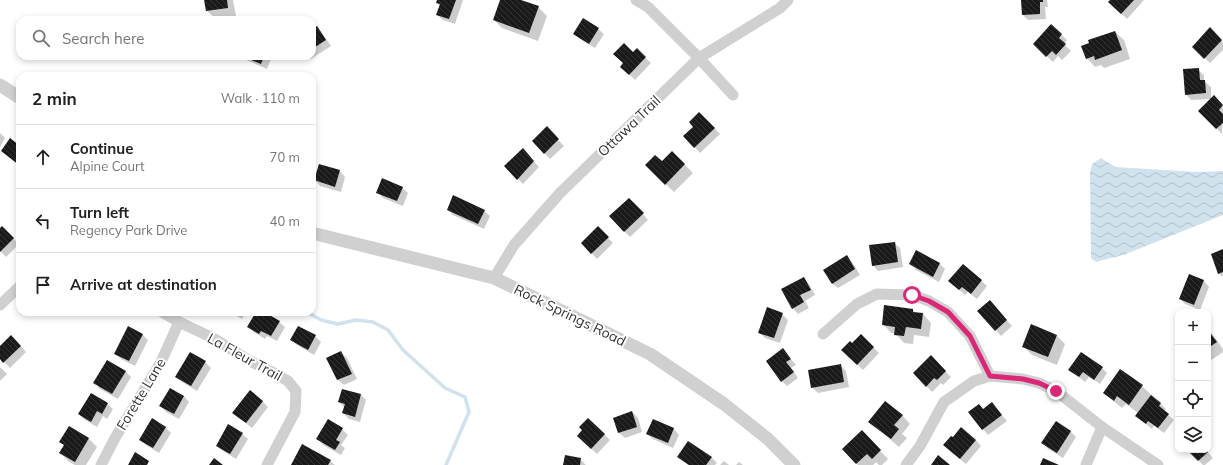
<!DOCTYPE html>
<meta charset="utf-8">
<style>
:root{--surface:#fff;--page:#f6f6f6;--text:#222;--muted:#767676;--line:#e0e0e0}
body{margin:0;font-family:Mulish,sans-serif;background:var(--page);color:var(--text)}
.controls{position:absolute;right:12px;bottom:12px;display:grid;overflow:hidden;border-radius:8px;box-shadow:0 2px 6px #0003}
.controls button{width:36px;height:36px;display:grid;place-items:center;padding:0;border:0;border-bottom:1px solid var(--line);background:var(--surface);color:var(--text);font:20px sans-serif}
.stop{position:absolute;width:12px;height:12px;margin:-9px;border:3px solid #db2777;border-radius:50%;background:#fff}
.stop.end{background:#db2777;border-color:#fff;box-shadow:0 1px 4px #0008}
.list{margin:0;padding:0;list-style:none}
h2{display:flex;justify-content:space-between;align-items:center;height:52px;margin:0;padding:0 16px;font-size:17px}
h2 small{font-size:13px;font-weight:400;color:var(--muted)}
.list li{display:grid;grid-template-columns:26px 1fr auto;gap:12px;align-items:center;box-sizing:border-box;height:64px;padding:0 16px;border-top:1px solid var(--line)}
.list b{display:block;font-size:15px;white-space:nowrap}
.list p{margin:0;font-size:13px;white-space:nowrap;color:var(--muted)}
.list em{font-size:13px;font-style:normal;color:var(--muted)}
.icon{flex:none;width:22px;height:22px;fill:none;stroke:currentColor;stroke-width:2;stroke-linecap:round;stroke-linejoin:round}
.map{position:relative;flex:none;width:1223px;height:465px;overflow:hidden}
.search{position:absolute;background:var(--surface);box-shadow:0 2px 6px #0003;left:16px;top:16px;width:300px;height:44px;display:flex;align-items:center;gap:10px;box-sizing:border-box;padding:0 14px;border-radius:12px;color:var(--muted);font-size:15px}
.panel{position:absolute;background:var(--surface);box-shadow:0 2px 6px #0003;left:16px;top:72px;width:300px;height:244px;border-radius:12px}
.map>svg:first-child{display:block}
</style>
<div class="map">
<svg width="1223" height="465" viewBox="0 0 1223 465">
<defs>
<pattern id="water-waves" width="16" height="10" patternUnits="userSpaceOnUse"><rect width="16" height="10" fill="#cfe2ee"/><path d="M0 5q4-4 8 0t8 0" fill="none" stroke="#b2c2cd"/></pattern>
<pattern id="building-back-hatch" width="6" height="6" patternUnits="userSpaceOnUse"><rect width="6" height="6" fill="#1a1a1a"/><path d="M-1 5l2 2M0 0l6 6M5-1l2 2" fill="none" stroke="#333"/></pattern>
</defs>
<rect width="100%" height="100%" fill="#fff"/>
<!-- water -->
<path fill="url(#water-waves)" d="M1101 158 1115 167 1197 172 1223 171V215L1126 254 1096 262 1091 258 1090 173 1092 164Z"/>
<!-- shadow -->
<g fill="#0003">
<path d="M205 0H233L236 16 216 19 207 11Z"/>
<path d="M438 0H463L455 24 443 20 437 14 440 6 437 3Z"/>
<path d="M501 0H518L538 7 547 16 538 41 502 28 494 20Z"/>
<path d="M1022 0H1047L1048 7H1045L1046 19 1028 20 1023 15Z"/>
<path d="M1112 0H1144L1127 19 1110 2Z"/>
<path d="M1051 25 1067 40 1064 44 1071 51 1062 60 1058 56 1053 62 1034 44Z"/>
<path d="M317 27 322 33 331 46 311 59 309 56H312V31Z"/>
<path d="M598 29 604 34 595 48 580 39 574 33Z"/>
<path d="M1210 29 1223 42V50L1210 63 1193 47Z"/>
<path d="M1115 32 1124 40 1130 59 1104 68 1101 65 1095 67 1087 58Z"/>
<path d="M637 50 651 63 635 80 622 67Z"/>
<path d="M241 56H272L267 69 244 59Z"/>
<path d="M1198 70 1204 75V81L1211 87V99L1191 100 1186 94Z"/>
<path d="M1214 97 1223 106 1222 134 1200 111Z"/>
<path d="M699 113 720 134 700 153 685 136 695 127Z"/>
<path d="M547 128 564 146 550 159 533 141Z"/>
<path d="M0 133 5 138 0 147Z"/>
<path d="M523 150 539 167 523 184 505 166Z"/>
<path d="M672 152 693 173 674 192 646 165 662 162Z"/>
<path d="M319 165 340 171 345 177 341 192 320 186 315 180Z"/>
<path d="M402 188 408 193 403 206 383 198 377 192Z"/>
<path d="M634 204 648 220 630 237 624 231Z"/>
<path d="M448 210 484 211 490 216 484 229 453 215Z"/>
<path d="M2 227 19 244 6 257 0 251V229Z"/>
<path d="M598 228 613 243 597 259 582 243Z"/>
<path d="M894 243 900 248 903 267 878 271 873 265Z"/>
<path d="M1223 250V277L1219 274 1212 254Z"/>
<path d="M917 251 940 264 945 269 939 282 916 270 910 264Z"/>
<path d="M846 256 852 262 860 275 838 288 832 283Z"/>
<path d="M963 265 987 286 977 299 968 292 965 295 950 281Z"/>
<path d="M1190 275 1204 281 1209 287 1200 310 1185 304 1180 299Z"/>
<path d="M804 278 809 284 815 295 805 301 809 308 798 314 793 308Z"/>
<path d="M995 307 1012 326 1001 336 979 311Z"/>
<path d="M913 310 916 313 923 314 931 323 929 337 914 335 913 344 904 343 895 333H891L883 324Z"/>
<path d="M230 312H246L242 319Z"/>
<path d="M257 312H262L279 322 285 327 277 341 267 336 265 339 254 332 248 327Z"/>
<path d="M782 314 788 320 780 343 765 338 759 332Z"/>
<path d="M1208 328 1223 349V352L1210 361 1208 358Z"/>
<path d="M142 334 148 340 135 366 121 359 115 353Z"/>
<path d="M861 335 879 353 863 370 843 350 852 344Z"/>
<path d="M315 336 321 342 314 355 297 345 291 340Z"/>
<path d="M1057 336 1065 344 1057 365 1032 355 1024 347Z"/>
<path d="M17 342 26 352 10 368 0 358V347Z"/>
<path d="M783 350 796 365 791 368 798 378 787 386 782 381Z"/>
<path d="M341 352 347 358 357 379 344 385 338 380 328 359Z"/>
<path d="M931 357 951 377 943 385 941 383 932 392 914 373Z"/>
<path d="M205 362 211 368 197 391 182 382 176 376Z"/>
<path d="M840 365 846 371 849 387 818 393 812 387Z"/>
<path d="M0 367 7 374 0 381Z"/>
<path d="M1102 368 1107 373 1100 384 1089 377 1085 382 1070 370Z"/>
<path d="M125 371 131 377 118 399 100 389 95 383Z"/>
<path d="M1142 386 1166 409 1164 411 1174 420 1164 433 1154 426 1152 429 1136 416 1138 413 1126 404 1122 408 1104 393Z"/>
<path d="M343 390 361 395 366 400 360 422 349 419 343 413 345 408 339 402Z"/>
<path d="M184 396 189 402 179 419 166 412 161 406Z"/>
<path d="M262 401 268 407 252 428 233 413Z"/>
<path d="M107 404 113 409 107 419 103 416 97 427 85 420 79 414Z"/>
<path d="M992 404 1007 421 988 435 983 429 984 410Z"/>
<path d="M632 412 638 418 642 432 625 438 619 433Z"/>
<path d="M902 415 910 424 902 434 907 438 899 447 870 422Z"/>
<path d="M588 419 610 440 597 454 578 436 583 430Z"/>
<path d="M653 420 674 429 679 435 673 448 653 439 647 434Z"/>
<path d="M1056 423 1071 432 1076 437 1063 458 1048 449 1043 443Z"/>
<path d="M165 427 171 433 159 453 146 445 140 440Z"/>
<path d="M342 429 348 435 341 445 345 448 341 455 323 445 318 439Z"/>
<path d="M242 434 248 439 236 459 223 451 217 446Z"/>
<path d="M88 438 97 447 86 465H75L69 462 61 453Z"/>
<path d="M870 440 888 459 882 465H879L876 462 873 465H858L843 449Z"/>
<path d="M976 440 981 446 966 464 950 451Z"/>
<path d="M1188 450H1206L1213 458 1205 465H1203Z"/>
<path d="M679 457H711L717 463 715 465H688Z"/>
<path d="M580 459 586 465H564Z"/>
<path d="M330 461 335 465H292Z"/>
<path d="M724 461 729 465H720Z"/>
<path d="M739 462 743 465H736Z"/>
</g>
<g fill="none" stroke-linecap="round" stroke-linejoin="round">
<!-- stream -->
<path stroke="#cfe2ee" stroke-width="3.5" d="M307 312 321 320 338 324 356 320 373 322 388 330 403 350 445 388 465 397 469 412 446 465"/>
</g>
<!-- building -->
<g fill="url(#building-back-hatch)">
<path d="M204 0H227L228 8 206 11Z"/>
<path d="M437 0H456L449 19 436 15 440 4 436 3Z"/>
<path d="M500 0H521L539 6 529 33 493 20Z"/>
<path d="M1021 0H1043V2H1040V14L1022 15Z"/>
<path d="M1110 0H1134L1121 14 1108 2Z"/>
<path d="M583 18 599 28 589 44 573 34Z"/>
<path d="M1051 24 1062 34 1059 38 1066 44 1056 55 1052 51 1046 57 1033 44Z"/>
<path d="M317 26 326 40 312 49V29Z"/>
<path d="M1210 27 1222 40 1204 59 1192 47Z"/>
<path d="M1115 31 1122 50 1095 60 1094 56 1086 59 1081 46 1089 43 1088 40Z"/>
<path d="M624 43 633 52 637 48 646 57 629 75 620 67 623 63 613 54Z"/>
<path d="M242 56H264L261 64Z"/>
<path d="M1199 68 1200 80H1205L1206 93 1185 95 1183 69Z"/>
<path d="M1214 95 1223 105 1219 110 1223 114V123L1216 129 1198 111Z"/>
<path d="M699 112 715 128 694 148 683 136 693 127 689 122Z"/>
<path d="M547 126 559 139 544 154 532 141Z"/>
<path d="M10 138 20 146V163L19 165 1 151Z"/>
<path d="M523 148 534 161 517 180 504 166Z"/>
<path d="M672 151 685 164 665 185 645 165 655 155 662 161Z"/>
<path d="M319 164 340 170 335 187 314 180Z"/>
<path d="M382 178 403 187 397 201 376 193Z"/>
<path d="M453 195 485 210 478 224 447 210Z"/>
<path d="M629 198 644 213 624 232 609 216Z"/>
<path d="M2 226 14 238 0 252V228Z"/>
<path d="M598 226 609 237 591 254 581 243Z"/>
<path d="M895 242 898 262 872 266 869 245Z"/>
<path d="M1223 249V272L1218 274 1211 254Z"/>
<path d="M916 250 940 263 933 277 909 264Z"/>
<path d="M847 255 855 269 832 284 823 270Z"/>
<path d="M963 264 982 280 971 294 962 287 959 290 948 281Z"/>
<path d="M1189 274 1204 280 1194 305 1179 299Z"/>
<path d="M804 277 811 290 800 295 804 302 792 309 781 289Z"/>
<path d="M990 300 1007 320 995 331 977 311Z"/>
<path d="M884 305 913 309V312L923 313 921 329 906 327 904 336 894 335 895 327 882 325Z"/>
<path d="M767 307 783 313 774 338 758 333Z"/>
<path d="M256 312H264L280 321 271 336 261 331 259 334 247 327Z"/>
<path d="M1031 324 1057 335 1048 357 1022 347Z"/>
<path d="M128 326 143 334 129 361 114 354Z"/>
<path d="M298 326 316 335 308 350 290 340Z"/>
<path d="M1208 330 1217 342 1208 348Z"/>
<path d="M861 334 874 347 857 365 841 350 850 341 852 343Z"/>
<path d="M11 335 21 346 3 363 0 359V346Z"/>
<path d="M783 348 791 359 786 362 794 372 781 382 766 361Z"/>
<path d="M341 351 352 374 337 380 326 358Z"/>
<path d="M190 352 206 361 191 386 175 377Z"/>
<path d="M1081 352 1103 367 1094 380 1083 372 1079 377 1068 370Z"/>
<path d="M931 355 946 371 937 380 934 378 926 387 913 373Z"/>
<path d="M107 360 126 371 112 394 93 383Z"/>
<path d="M841 364 844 382 811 388 808 370Z"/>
<path d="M1120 369 1143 385 1129 405 1117 396 1114 401 1103 393Z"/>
<path d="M170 388 184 396 174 414 159 406Z"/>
<path d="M342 389 361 394 355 417 342 413 345 404 338 402Z"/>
<path d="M250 390 263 401 246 423 232 413Z"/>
<path d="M91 393 108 403 102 414 97 411 91 422 78 414Z"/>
<path d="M1151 395 1161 403 1159 406 1169 414 1158 428 1148 421 1146 424 1135 416Z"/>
<path d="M885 401 903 415 894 425 899 429 891 439 868 422Z"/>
<path d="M992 402 1002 415 982 430 968 412 979 404 983 409Z"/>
<path d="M632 411 637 427 618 433 613 418Z"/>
<path d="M152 418 166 427 153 448 139 440Z"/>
<path d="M588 418 605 434 591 449 577 436 582 430 579 427Z"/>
<path d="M328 419 343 428 336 440 340 442 335 450 316 439Z"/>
<path d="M653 419 674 428 668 443 646 434Z"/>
<path d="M1056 421 1071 431 1057 453 1041 443Z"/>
<path d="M228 424 243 433 230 454 216 446Z"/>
<path d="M69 426 89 438 75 462 59 453 64 445 59 442Z"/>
<path d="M961 427 976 440 960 459 943 445 951 436 953 437Z"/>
<path d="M862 430 881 450 872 459 867 454 856 464 842 449Z"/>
<path d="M688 441 712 457 706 465H689L677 457Z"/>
<path d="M302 444 331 460 328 465H291Z"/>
<path d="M1187 450H1206L1208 452 1198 461Z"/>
<path d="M135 452 149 461 147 465H128Z"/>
<path d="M565 455 581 458 580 465H563Z"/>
<path d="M938 455 950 465H931Z"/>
<path d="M214 458 223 465H209Z"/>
<path d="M1043 458 1059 465H1040Z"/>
</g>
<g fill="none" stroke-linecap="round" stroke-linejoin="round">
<!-- minor -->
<g stroke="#d0d0d0" stroke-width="11">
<path d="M636 0 648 7 699 58 733 95"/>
<path d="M494 278 514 245 560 193 699 58 780 8 788 0"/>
<path d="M0 305 20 286"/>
<path d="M162 312 179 322 213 338 250 361 276 374 288 381 296 391 295 412 267 465"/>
<path d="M823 334 857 304 877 294 912 295 929 301 948 312 970 336 990 376"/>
<path d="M101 465 115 438 161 362 179 322"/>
<path d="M906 465 920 446 944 402 974 381 990 376 1023 379 1039 383 1056 391 1102 427 1158 465"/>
<path d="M1086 465 1102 427"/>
</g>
<!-- tertiary -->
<g stroke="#d0d0d0" stroke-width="13">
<path d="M0 85 20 98"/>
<path d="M312 233 494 278 650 354 724 404 768 439 794 465"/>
</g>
</g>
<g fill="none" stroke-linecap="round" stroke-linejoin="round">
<!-- route -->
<path stroke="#db2777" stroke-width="5" d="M912 295 929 301 948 312 970 336 990 376 1023 379 1039 383 1056 391"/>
</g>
<g text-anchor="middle" stroke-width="4" stroke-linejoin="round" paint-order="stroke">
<!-- street labels -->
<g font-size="14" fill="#333" stroke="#fff">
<text transform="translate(629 126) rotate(-44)" y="5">Ottawa Trail</text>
<text transform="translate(570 315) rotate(26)" y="5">Rock Springs Road</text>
<text transform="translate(245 357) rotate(29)" y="5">La Fleur Trail</text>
<text transform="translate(141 394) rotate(-59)" y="5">Forette Lane</text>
</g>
</g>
</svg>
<div class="controls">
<button>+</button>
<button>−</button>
<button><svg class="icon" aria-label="locate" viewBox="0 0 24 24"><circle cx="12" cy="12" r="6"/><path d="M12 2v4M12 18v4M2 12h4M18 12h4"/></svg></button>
<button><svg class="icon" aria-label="layers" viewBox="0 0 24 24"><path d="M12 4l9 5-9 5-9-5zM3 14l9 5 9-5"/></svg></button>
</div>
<div class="stop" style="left:912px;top:295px"></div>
<div class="stop end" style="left:1056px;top:391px"></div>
<div class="search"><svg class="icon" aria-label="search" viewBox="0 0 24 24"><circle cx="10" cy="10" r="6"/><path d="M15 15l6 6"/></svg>Search here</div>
<section class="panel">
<h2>2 min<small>Walk · 110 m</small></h2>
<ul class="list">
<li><svg class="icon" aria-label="ahead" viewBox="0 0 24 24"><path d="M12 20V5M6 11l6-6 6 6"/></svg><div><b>Continue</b><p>Alpine Court</p></div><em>70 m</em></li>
<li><svg class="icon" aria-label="left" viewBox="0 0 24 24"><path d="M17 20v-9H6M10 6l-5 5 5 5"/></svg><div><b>Turn left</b><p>Regency Park Drive</p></div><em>40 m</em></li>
<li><svg class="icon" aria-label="arrive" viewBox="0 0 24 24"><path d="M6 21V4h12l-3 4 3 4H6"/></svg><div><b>Arrive at destination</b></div></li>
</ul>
</section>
</div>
